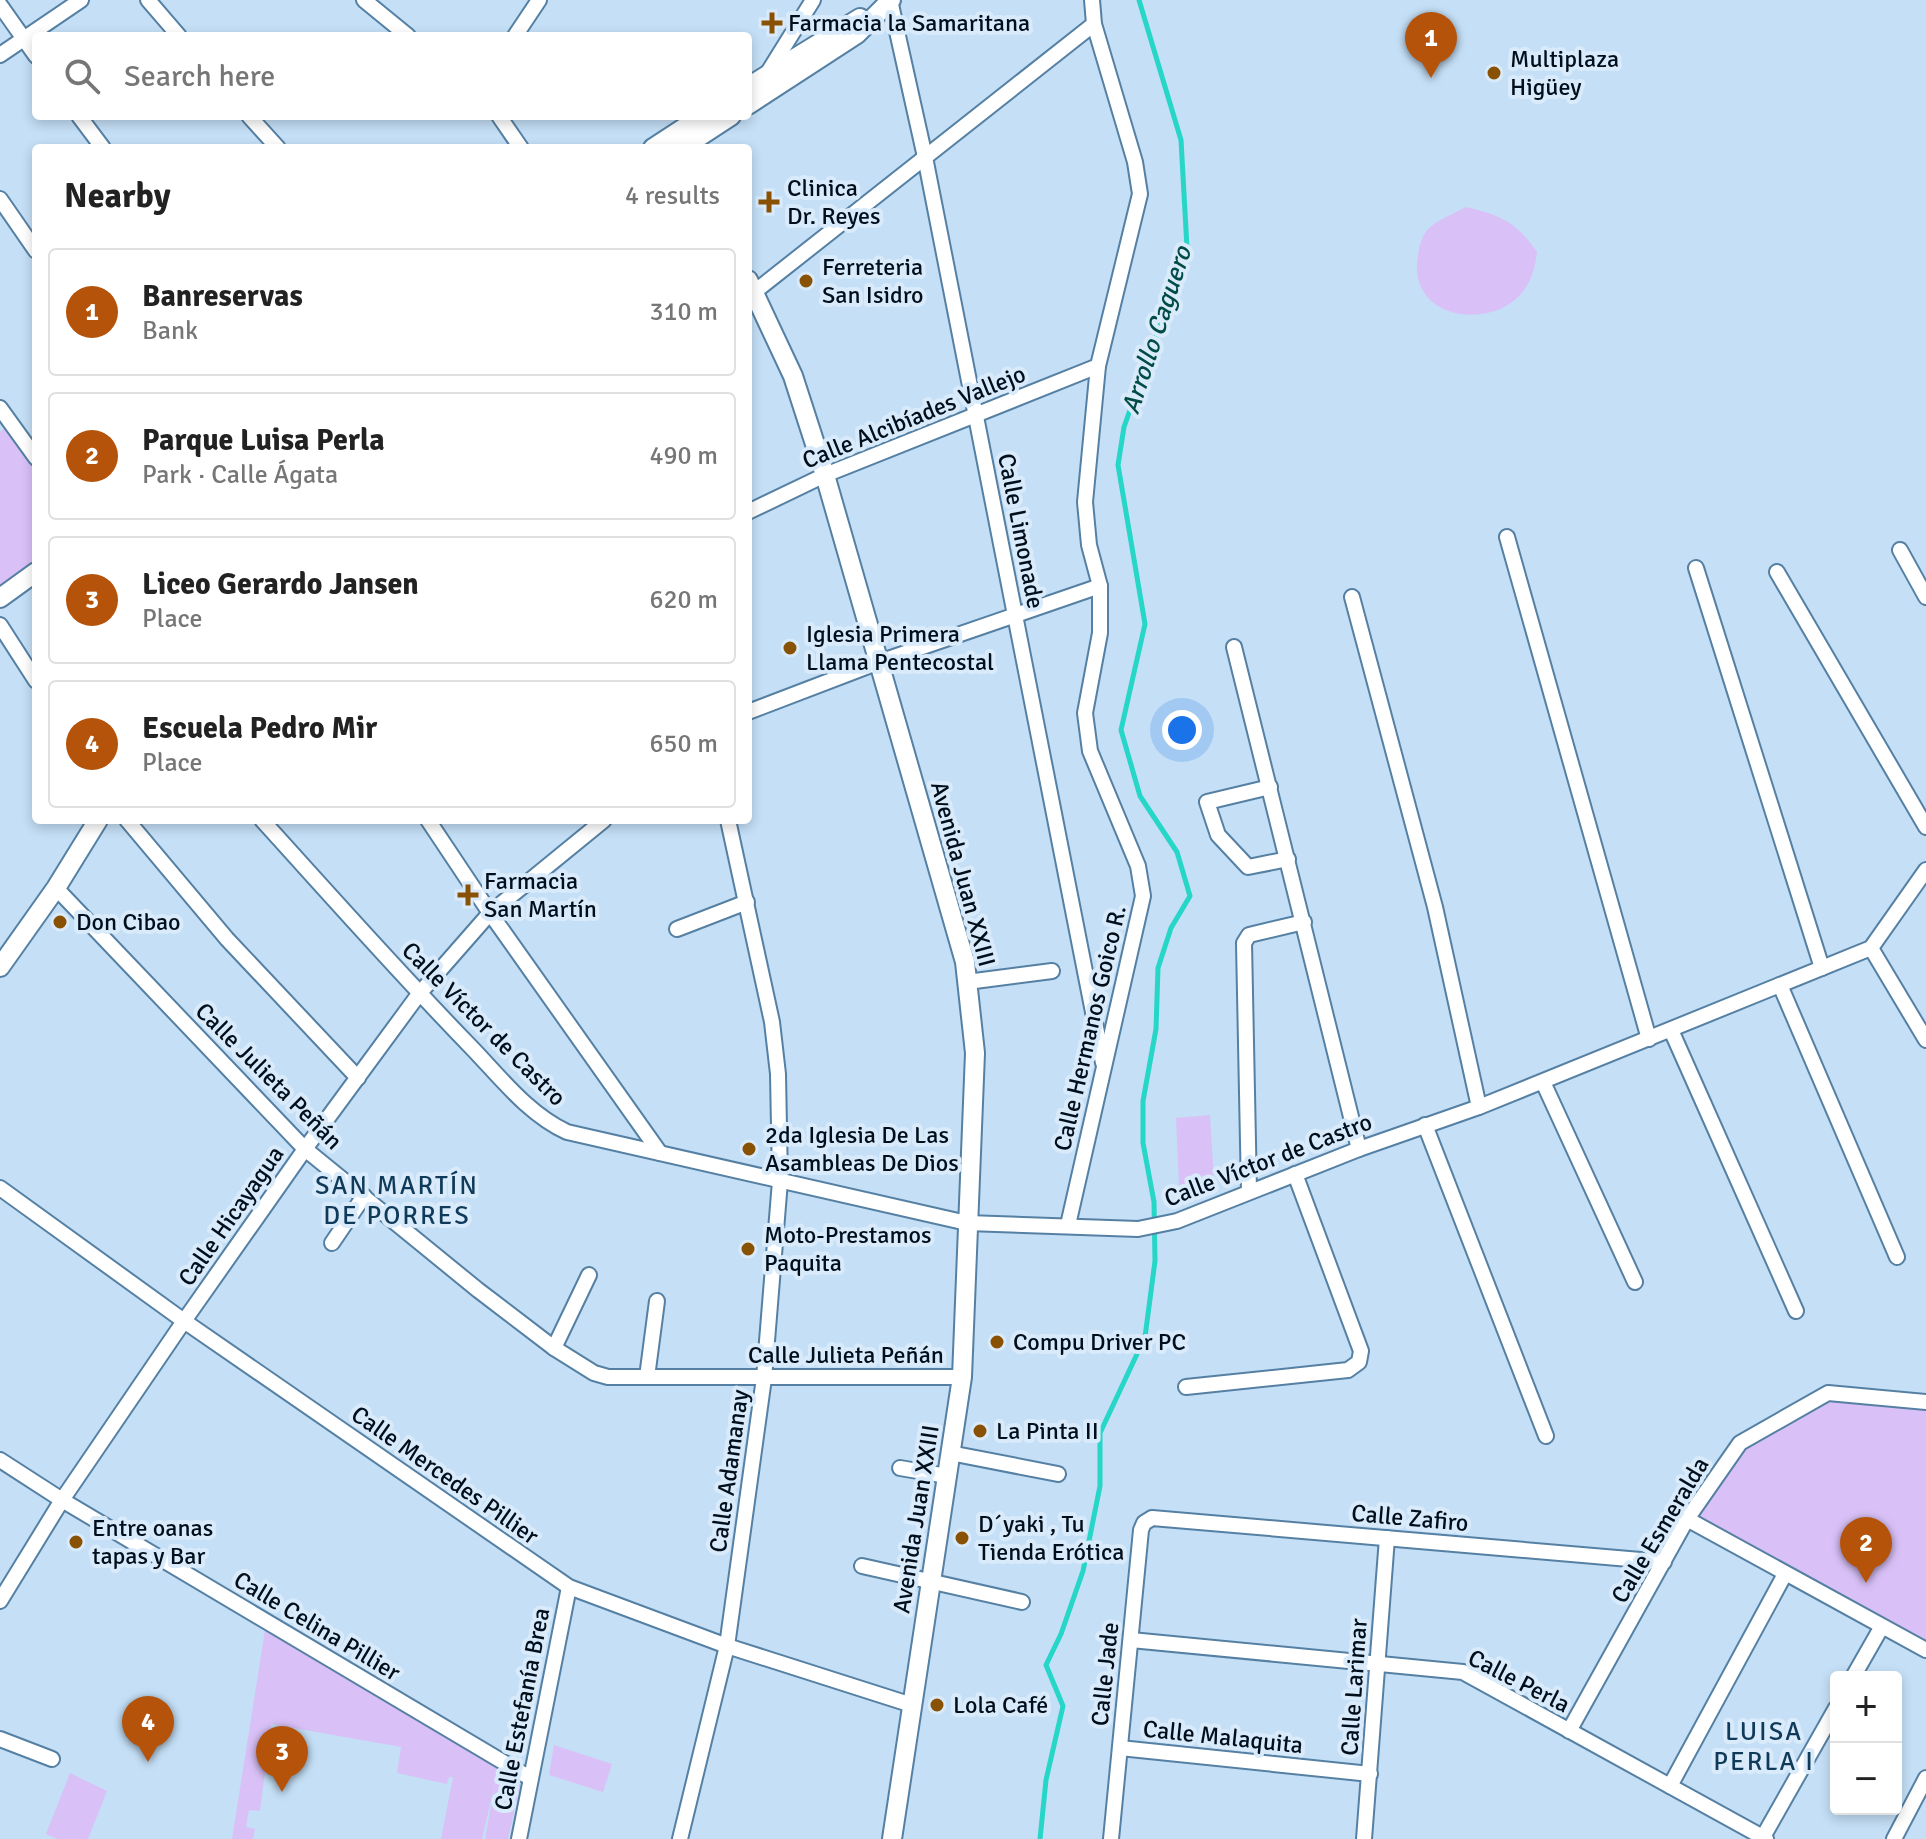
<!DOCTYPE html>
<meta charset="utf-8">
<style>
:root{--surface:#fff;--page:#f6f6f6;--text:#222;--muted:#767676;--line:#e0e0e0;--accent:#b45309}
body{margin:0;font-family:Signika,sans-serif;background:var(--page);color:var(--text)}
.controls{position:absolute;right:24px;bottom:24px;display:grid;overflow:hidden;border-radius:8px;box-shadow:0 4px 12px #0003}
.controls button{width:72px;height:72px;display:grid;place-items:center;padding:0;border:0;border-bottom:2px solid var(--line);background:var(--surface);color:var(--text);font:40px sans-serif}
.you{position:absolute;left:1182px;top:730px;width:28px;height:28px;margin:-20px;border:6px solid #fff;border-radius:50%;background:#1a73e8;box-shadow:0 0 0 12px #1a73e833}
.badge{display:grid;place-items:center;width:52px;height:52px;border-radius:50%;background:var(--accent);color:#fff;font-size:26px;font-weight:700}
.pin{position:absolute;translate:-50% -66px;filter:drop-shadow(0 2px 4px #0008)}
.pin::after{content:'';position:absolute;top:42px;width:28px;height:24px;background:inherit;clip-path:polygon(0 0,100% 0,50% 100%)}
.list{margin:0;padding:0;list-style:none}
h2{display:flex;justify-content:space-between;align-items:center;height:104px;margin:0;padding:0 32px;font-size:34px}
h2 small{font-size:26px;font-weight:400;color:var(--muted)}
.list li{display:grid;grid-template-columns:52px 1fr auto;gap:24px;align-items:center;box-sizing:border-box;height:128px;margin:0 16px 16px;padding:0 16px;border:2px solid var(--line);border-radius:8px}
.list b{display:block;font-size:30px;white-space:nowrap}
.list p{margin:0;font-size:26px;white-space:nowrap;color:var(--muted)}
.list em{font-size:26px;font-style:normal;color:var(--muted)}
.icon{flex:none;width:44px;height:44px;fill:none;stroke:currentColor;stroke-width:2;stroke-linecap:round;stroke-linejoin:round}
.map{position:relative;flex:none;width:1926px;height:1839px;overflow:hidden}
.search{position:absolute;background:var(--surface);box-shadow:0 4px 12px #0003;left:32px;top:32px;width:720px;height:88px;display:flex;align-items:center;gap:20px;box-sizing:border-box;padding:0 28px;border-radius:8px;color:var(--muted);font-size:30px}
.panel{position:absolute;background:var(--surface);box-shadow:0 4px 12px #0003;left:32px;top:144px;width:720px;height:680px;border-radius:8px}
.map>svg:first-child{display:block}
</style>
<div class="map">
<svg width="1926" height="1839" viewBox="0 0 1926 1839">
<rect width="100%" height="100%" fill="#c4dff6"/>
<!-- green -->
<g fill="#d9c1f8">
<path d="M1466 207C1500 215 1517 222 1537 252 1535 269 1531 284 1518 297 1485 329 1414 318 1417 264 1418 253 1420 238 1428 229 1437 220 1455 213 1466 207Z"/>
<path d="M11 423 36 458V572L0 598V432Z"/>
<path d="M1210 1115 1214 1181 1179 1186 1176 1118Z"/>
<path d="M1828 1393 1926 1402V1648L1687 1519 1740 1443Z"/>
<path d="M265 1630 521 1781 508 1839H485L495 1783 482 1839H441L453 1777H449L447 1784 397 1773 401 1747 271 1724 260 1811 249 1810 246 1827 255 1829 253 1839H232Z"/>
<path d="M554 1745 612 1764 603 1792 549 1775Z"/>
<path d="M70 1773 107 1791 88 1839H57L46 1834Z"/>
</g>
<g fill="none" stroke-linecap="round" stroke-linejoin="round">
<!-- stream -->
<path stroke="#26d6c6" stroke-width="5" d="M1040 1839 1046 1780 1063 1706 1046 1665 1061 1634 1083 1571 1100 1486V1433L1145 1337 1155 1261 1154 1202 1143 1143V1101L1156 1029 1158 968 1171 928 1190 896 1177 852 1140 796 1121 730 1145 624 1118 465 1124 427 1187 248 1181 140 1139 0"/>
<defs>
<g id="minor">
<path d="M148 0 179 36"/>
<path d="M364 0 408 36"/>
<path d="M890 0 925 157 1103 1063"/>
<path d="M0 5 36 56"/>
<path d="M515 36 539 0"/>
<path d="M0 55 81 0"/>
<path d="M767 74 813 0"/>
<path d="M79 116 103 148"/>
<path d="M249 116 278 148"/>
<path d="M499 116 521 148"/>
<path d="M0 199 36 251"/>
<path d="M748 297 1094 24"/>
<path d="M0 408 36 458"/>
<path d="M748 512 825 475 1098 366"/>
<path d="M1507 537 1649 1039"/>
<path d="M1900 550 1926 597"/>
<path d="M1696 568 1822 968"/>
<path d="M1777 572 1926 827"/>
<path d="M1352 597 1435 907 1479 1107"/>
<path d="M0 625 36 681"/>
<path d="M1234 647 1359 1149"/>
<path d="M748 712 879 662 1100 586"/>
<path d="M1270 787 1207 802 1218 835 1248 867 1288 859"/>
<path d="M127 820 227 939 358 1078"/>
<path d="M262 820C331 896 399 973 471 1047 500 1077 528 1114 567 1132L967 1223 1138 1229 1177 1221 1359 1149 1479 1107 1871 948 1926 870"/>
<path d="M428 820 490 913 660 1153"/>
<path d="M56 888 305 1149 478 1290 554 1348 594 1373 608 1377H962"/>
<path d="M677 929 747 902"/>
<path d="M1871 948 1926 1040"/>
<path d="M967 982 1052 971"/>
<path d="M1780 985 1897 1257"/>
<path d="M1671 1030 1796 1311"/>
<path d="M1543 1082 1635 1282"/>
<path d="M1425 1125 1546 1436"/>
<path d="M0 1188 184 1321 569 1587 727 1646 912 1705"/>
<path d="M1249 1192 1244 943 1249 935 1304 922"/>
<path d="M1068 1225 1143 896 1138 866 1090 751 1085 713 1100 633V586L1089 545 1085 502 1098 366 1140 194 1135 162 1094 24 1092 0"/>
<path d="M332 1243 364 1196"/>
<path d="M554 1348 589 1275"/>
<path d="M647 1377 657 1301"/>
<path d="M1186 1387 1348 1370 1359 1362 1361 1351 1295 1174"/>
<path d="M950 1453 1058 1474"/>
<path d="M0 1460 62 1500 530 1778"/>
<path d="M900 1468 947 1476"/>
<path d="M1687 1519 1926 1650"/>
<path d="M862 1566 1022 1602"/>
<path d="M0 1601 62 1500 184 1321 305 1149 419 994 490 913 604 820"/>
<path d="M1131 1640 1463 1672 1766 1839"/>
<path d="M1853 1677 1881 1628"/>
<path d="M1569 1731 1687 1519 1740 1443 1828 1393 1926 1402"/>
<path d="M0 1739 52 1759"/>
<path d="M1120 1748 1370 1774"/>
<path d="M1670 1786 1785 1574"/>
<path d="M1763 1837 1836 1708"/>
<path d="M519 1839 569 1587"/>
<path d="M680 1839 727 1646 764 1378 780 1181 778 1074 772 1022 728 820"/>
<path d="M1111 1839 1141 1530 1144 1523 1152 1518 1664 1562"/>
<path d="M1364 1839 1387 1538"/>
<path d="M1894 1839 1926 1778"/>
</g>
<g id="major">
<path d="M748 87 860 18"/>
<path d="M748 105 857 34 891 0"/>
<path d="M653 148 702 116"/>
<path d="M682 148 731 116"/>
<path d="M748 280 793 376 825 475 965 962 975 1053 962 1377 892 1839"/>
<path d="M0 598 36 572"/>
<path d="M0 967 56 888 98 820"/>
</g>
</defs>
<!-- minor casing -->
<use href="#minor" stroke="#5580a3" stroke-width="18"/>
<!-- major casing -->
<use href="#major" stroke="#5580a3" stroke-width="22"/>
<!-- minor -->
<use href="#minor" stroke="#fff" stroke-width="14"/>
<!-- major -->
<use href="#major" stroke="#fff" stroke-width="18"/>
</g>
<!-- markers -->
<g fill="#895103" stroke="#d9ebfb" stroke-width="3">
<path d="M768 11h8v8h8v8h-8v8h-8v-8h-8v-8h8z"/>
<circle cx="1494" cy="73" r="8"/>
<path d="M765 190h8v8h8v8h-8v8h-8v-8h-8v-8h8z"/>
<circle cx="806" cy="281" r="8"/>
<circle cx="790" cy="648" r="8"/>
<path d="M464 883h8v8h8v8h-8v8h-8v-8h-8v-8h8z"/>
<circle cx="60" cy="922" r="8"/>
<circle cx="749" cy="1149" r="8"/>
<circle cx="748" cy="1249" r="8"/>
<circle cx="997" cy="1342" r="8"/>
<circle cx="980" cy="1431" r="8"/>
<circle cx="962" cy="1538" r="8"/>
<circle cx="76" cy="1542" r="8"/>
<circle cx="937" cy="1705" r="8"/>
</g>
<g text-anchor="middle" stroke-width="8" stroke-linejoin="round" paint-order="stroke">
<!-- poi labels -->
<g font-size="24" fill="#010e1b" stroke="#d9ebfb" text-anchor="start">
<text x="788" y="31">Farmacia la Samaritana</text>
<text x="1510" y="67">Multiplaza<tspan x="1510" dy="28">Higüey</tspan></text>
<text x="787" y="196">Clinica<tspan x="787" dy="28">Dr. Reyes</tspan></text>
<text x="822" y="275">Ferreteria<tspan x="822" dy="28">San Isidro</tspan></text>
<text x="806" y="642">Iglesia Primera<tspan x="806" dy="28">Llama Pentecostal</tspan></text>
<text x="484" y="889">Farmacia<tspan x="484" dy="28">San Martín</tspan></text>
<text x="76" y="930">Don Cibao</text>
<text x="765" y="1143">2da Iglesia De Las<tspan x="765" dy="28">Asambleas De Dios</tspan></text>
<text x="764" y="1243">Moto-Prestamos<tspan x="764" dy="28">Paquita</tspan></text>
<text x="1013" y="1350">Compu Driver PC</text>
<text x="996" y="1439">La Pinta II</text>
<text x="978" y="1532">D´yaki , Tu<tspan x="978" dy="28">Tienda Erótica</tspan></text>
<text x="92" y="1536">Entre oanas<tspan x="92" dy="28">tapas y Bar</tspan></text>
<text x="953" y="1713">Lola Café</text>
</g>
<!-- street labels -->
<g font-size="24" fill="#010e1b" stroke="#d9ebfb">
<text transform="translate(914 417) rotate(-22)" y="8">Calle Alcibíades Vallejo</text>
<text transform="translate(1021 531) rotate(79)" y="8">Calle Limonade</text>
<text transform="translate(963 874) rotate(75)" y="8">Avenida Juan XXIII</text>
<text transform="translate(484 1024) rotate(45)" y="8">Calle Víctor de Castro</text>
<text transform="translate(1090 1028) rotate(-77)" y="8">Calle Hermanos Goico R.</text>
<text transform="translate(269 1076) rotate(45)" y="8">Calle Julieta Peñán</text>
<text transform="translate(1268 1160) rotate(-21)" y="8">Calle Víctor de Castro</text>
<text transform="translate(231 1216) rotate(-55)" y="8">Calle Hicayagua</text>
<text x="846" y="1363">Calle Julieta Peñán</text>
<text transform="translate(729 1471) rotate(-82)" y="8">Calle Adamanay</text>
<text transform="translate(445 1475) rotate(35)" y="8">Calle Mercedes Pillier</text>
<text transform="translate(1410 1518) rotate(5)" y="8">Calle Zafiro</text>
<text transform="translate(916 1519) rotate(-81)" y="8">Avenida Juan XXIII</text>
<text transform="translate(1660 1530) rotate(-59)" y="8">Calle Esmeralda</text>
<text transform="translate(317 1626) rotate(31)" y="8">Calle Celina Pillier</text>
<text transform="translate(1105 1674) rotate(-84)" y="8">Calle Jade</text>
<text transform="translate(1519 1681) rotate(27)" y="8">Calle Perla</text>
<text transform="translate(1354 1687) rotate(-86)" y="8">Calle Larimar</text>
<text transform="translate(522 1709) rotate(-79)" y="8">Calle Estefanía Brea</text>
<text transform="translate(1223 1737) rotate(6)" y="8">Calle Malaquita</text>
</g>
<!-- water labels -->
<g font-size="26" font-style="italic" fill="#024c46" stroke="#d9ebfb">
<text transform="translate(1156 330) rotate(-72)" y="9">Arrollo Caguero</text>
</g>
<!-- neighbourhood labels -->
<g font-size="26" letter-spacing="2" fill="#0f3a5a" stroke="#d9ebfb">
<text x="397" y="1194">SAN MARTÍN<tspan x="397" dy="30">DE PORRES</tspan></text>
<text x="1764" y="1740">LUISA<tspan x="1764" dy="30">PERLA I</tspan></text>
</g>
</g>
</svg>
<div class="controls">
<button>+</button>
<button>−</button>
</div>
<div class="you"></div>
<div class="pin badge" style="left:1431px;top:78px">1</div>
<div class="pin badge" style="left:1866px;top:1583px">2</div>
<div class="pin badge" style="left:282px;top:1792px">3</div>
<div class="pin badge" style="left:148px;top:1762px">4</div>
<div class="search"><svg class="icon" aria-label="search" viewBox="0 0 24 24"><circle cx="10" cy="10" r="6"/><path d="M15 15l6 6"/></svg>Search here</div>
<section class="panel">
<h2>Nearby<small>4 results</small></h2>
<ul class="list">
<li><span class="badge">1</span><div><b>Banreservas</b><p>Bank</p></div><em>310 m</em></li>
<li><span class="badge">2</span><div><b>Parque Luisa Perla</b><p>Park · Calle Ágata</p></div><em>490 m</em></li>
<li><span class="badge">3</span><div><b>Liceo Gerardo Jansen</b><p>Place</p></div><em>620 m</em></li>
<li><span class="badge">4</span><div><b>Escuela Pedro Mir</b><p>Place</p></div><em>650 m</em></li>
</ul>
</section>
</div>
